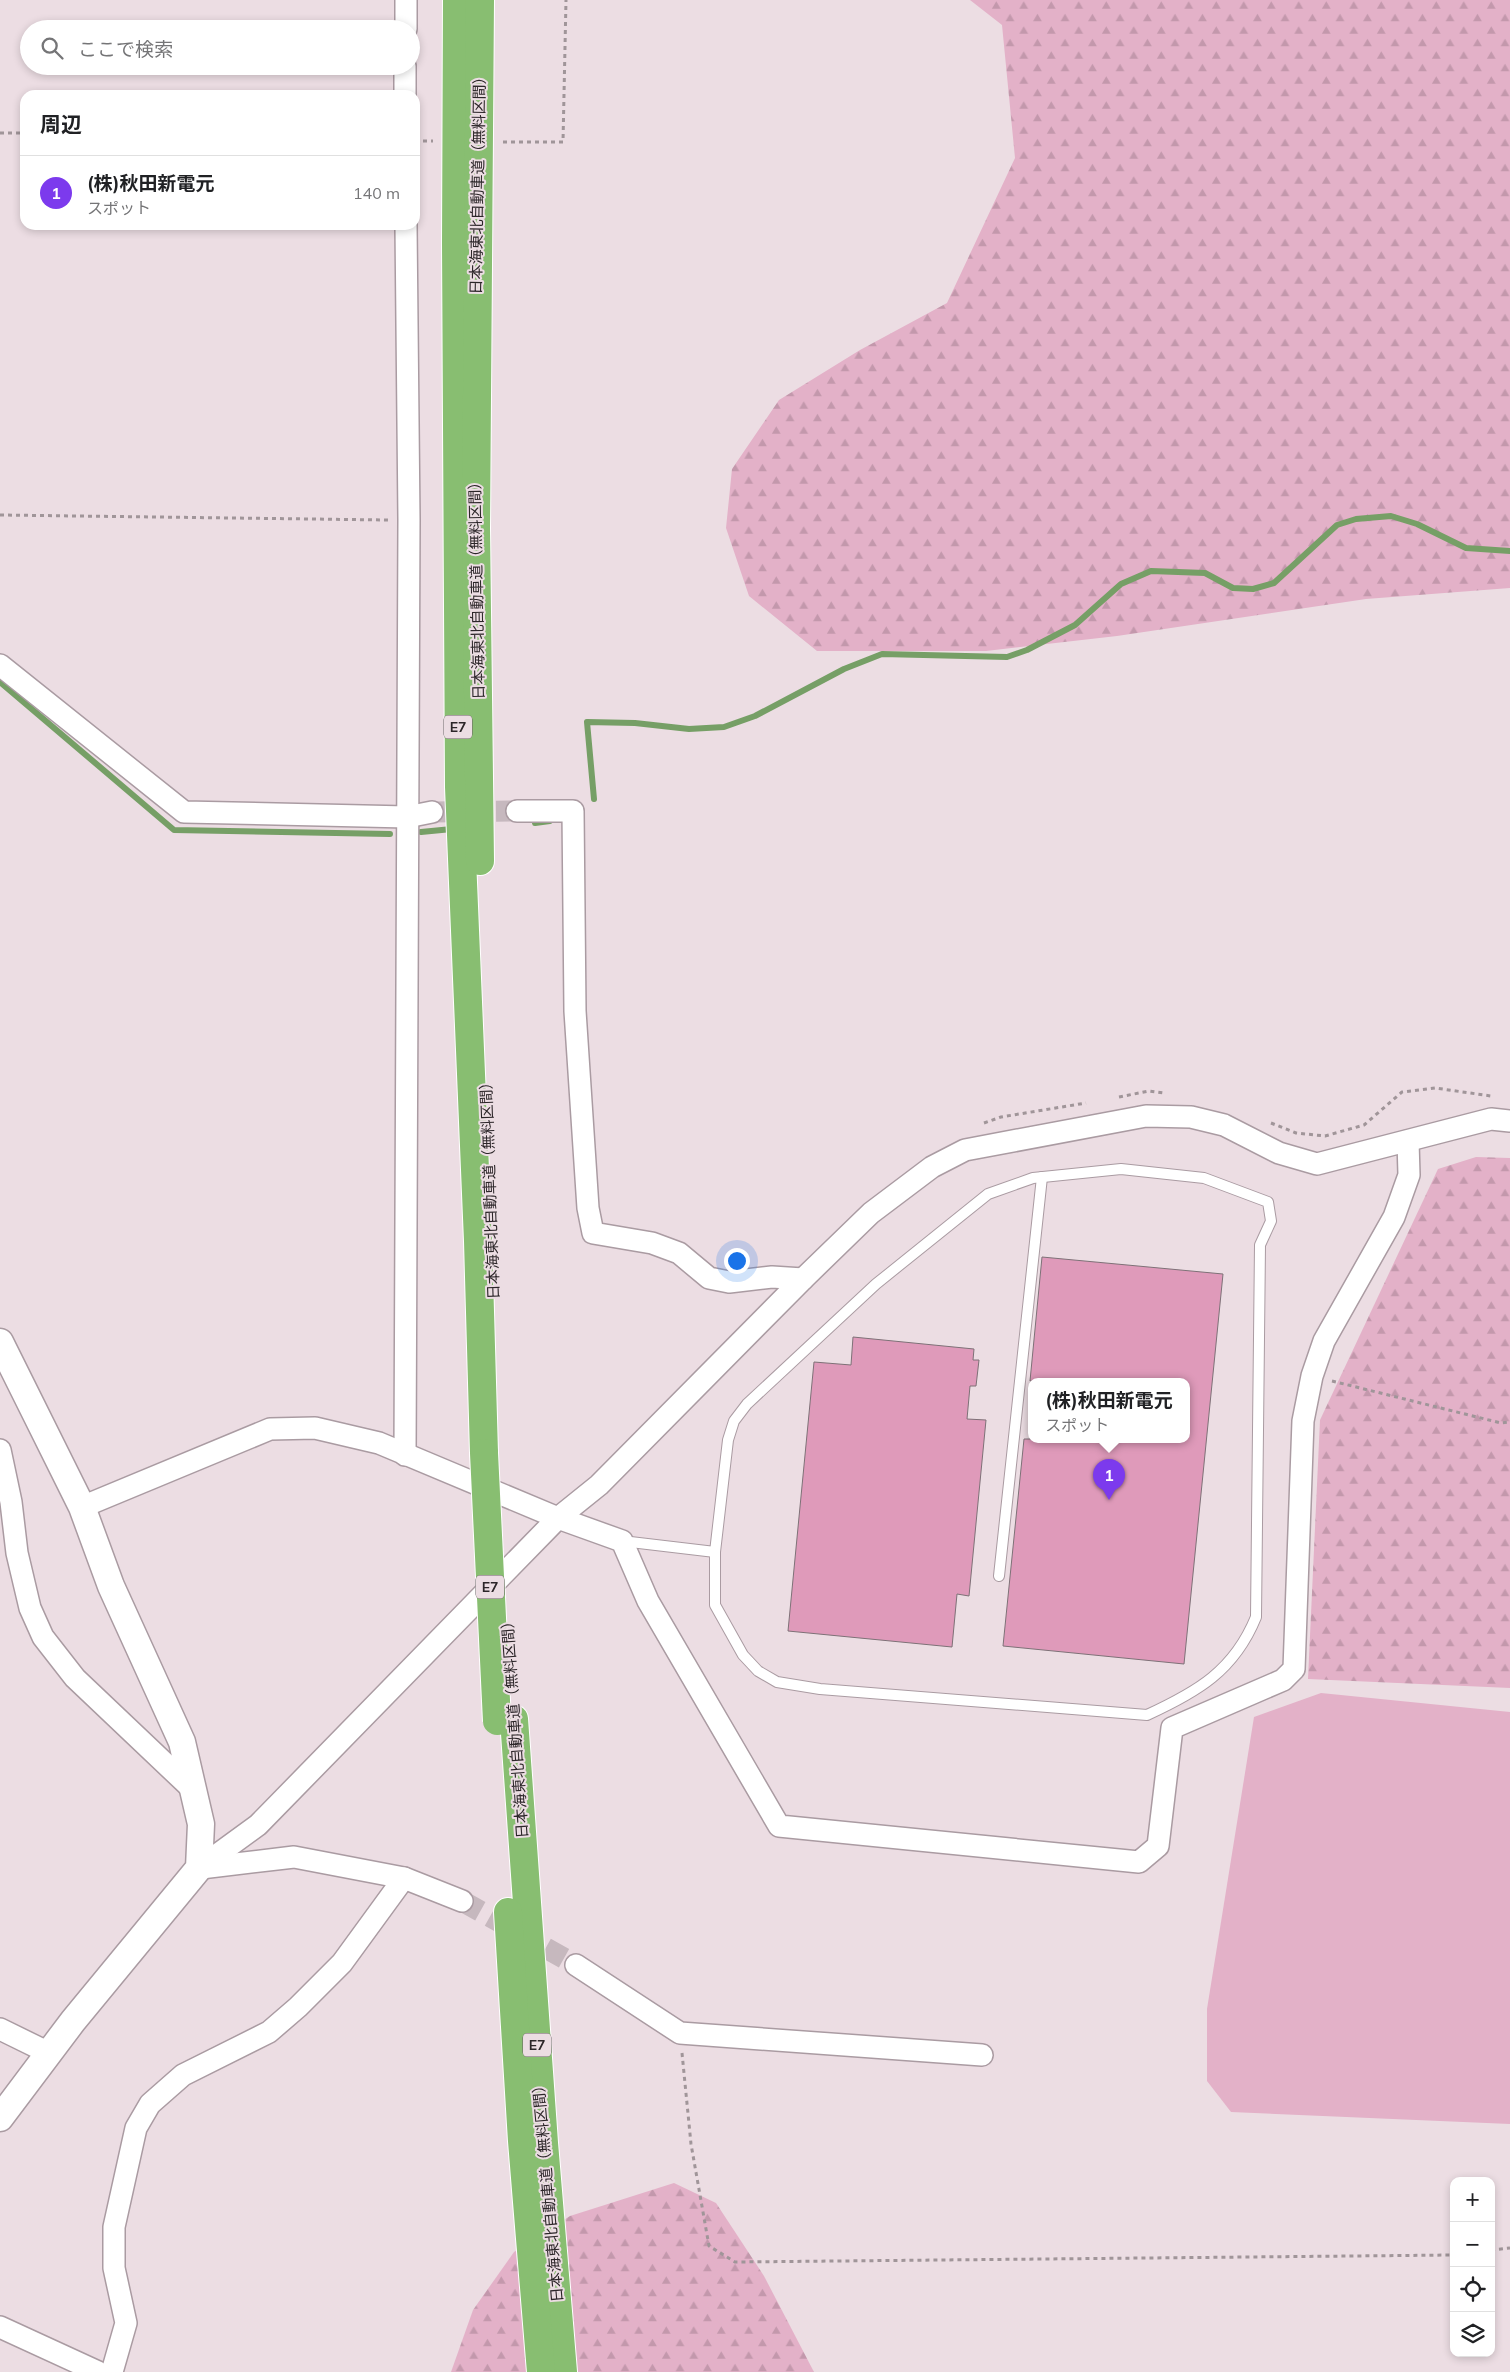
<!DOCTYPE html>
<html lang="ja">
<meta charset="utf-8">
<style>
:root{--surface:#fff;--page:#f6f6f6;--text:#202124;--muted:#757577;--line:#e0e0e0;--accent:#7c3aed}
body{margin:0;font-family:Mulish,"Noto Sans JP",sans-serif;background:var(--page);color:var(--text)}
.controls{position:absolute;right:15px;bottom:15px;display:grid;overflow:hidden;border-radius:10px;box-shadow:0 2px 8px #0003}
.controls button{width:45px;height:45px;display:grid;place-items:center;padding:0;border:0;border-bottom:1px solid var(--line);background:var(--surface);color:var(--text);font:25px sans-serif}
.you{position:absolute;left:736px;top:1260px;width:18px;height:18px;margin:-12px;border:4px solid #fff;border-radius:50%;background:#1a73e8;box-shadow:0 0 0 8px #1a73e833}
.badge{display:grid;place-items:center;width:32px;height:32px;border-radius:50%;background:var(--accent);color:#fff;font-size:16px;font-weight:700}
.pin{position:absolute;translate:-50% -41px;filter:drop-shadow(0 1px 2px #0008)}
.pin::after{content:'';position:absolute;top:26px;width:18px;height:15px;background:inherit;clip-path:polygon(0 0,100% 0,50% 100%)}
.popup{position:absolute;left:1028px;top:1378px;width:162px;height:65px;box-sizing:border-box;display:grid;place-content:center;border-radius:10px;background:var(--surface);filter:drop-shadow(0 1px 4px #0005);font-size:16px;white-space:nowrap;color:var(--muted)}
.popup b{font-size:19px;color:var(--text)}
.popup::after{content:'';position:absolute;left:50%;top:100%;margin-left:-10px;border:10px solid transparent;border-top-color:var(--surface)}
.list{margin:0;padding:0;list-style:none}
h2{display:flex;justify-content:space-between;align-items:center;height:65px;margin:0;padding:0 20px;font-size:21px}
h2 small{font-size:16px;font-weight:400;color:var(--muted)}
.list li{display:grid;grid-template-columns:32px 1fr auto;gap:15px;align-items:center;box-sizing:border-box;height:75px;padding:0 20px;border-top:1px solid var(--line)}
.list b{display:block;font-size:19px;white-space:nowrap}
.list p{margin:0;font-size:16px;white-space:nowrap;color:var(--muted)}
.list em{font-size:16px;font-style:normal;color:var(--muted)}
.icon{flex:none;width:28px;height:28px;fill:none;stroke:currentColor;stroke-width:2;stroke-linecap:round;stroke-linejoin:round}
.map{position:relative;flex:none;width:1510px;height:2372px;overflow:hidden}
.search{position:absolute;background:var(--surface);box-shadow:0 2px 8px #0003;left:20px;top:20px;width:400px;height:55px;display:flex;align-items:center;gap:12px;box-sizing:border-box;padding:0 18px;border-radius:28px;color:var(--muted);font-size:19px}
.panel{position:absolute;background:var(--surface);box-shadow:0 2px 8px #0003;left:20px;top:90px;width:400px;height:140px;border-radius:15px}
.map>svg:first-child{display:block}
</style>
<div class="map">
<svg width="1510" height="2372" viewBox="0 0 1510 2372">
<defs>
<pattern id="forest-firs" width="22" height="20" patternUnits="userSpaceOnUse" patternTransform="scale(1.25)"><rect width="22" height="20" fill="#e3b1c8"/><path d="M5 1l3.5 6h-7zM16 11l3.5 6h-7z" fill="#c398ac"/></pattern>
</defs>
<rect width="100%" height="100%" fill="#ecdde3"/>
<!-- forest -->
<g fill="url(#forest-firs)">
<path d="M970 0H1510V588L1366 599 1117 636 986 651H817L749 596 726 528 732 469 779 400 860 350 947 303 1015 158 1002 25Z"/>
<path d="M1476 1157 1510 1158V1688L1308 1679 1320 1420 1438 1169Z"/>
<path d="M674 2183 716 2203 764 2276 814 2372H451L473 2310 514 2252 570 2216Z"/>
</g>
<!-- pitch -->
<path fill="#e3b1c8" d="M1321 1693 1510 1712V2124L1231 2112 1207 2081V2009L1254 1717Z"/>
<g fill="none" stroke-linecap="round" stroke-linejoin="round">
<!-- stream -->
<g stroke="#769f66" stroke-width="6">
<path d="M0 682 174 830 390 834"/>
<path d="M594 799 587 722 635 723 689 729 724 727 755 716 844 669 882 654 1007 657 1027 650 1075 625 1121 584 1151 571 1205 573 1233 588 1253 589 1274 583 1337 525 1356 519 1391 516 1417 524 1466 548 1510 551"/>
<path d="M535 823 550 821"/>
<path d="M421 832 452 829"/>
</g>
</g>
<!-- building -->
<g fill="#df9aba" stroke="#7e7177">
<path d="M1042 1257 1223 1274 1184 1664 1003 1646 1024 1439H1186V1381H1030Z"/>
<path d="M853 1337 974 1349 973 1360H979L976 1386H970L967 1419 986 1420 969 1596 957 1594 952 1647 788 1631 814 1362 851 1365Z"/>
</g>
<g fill="none" stroke-linecap="round" stroke-linejoin="round">
<!-- minor-tunnel -->
<g stroke="#c6b8be" stroke-width="21" stroke-dasharray="21 11" stroke-linecap="butt">
<path d="M432 812 517 811"/>
<path d="M462 1901 576 1965"/>
</g>
<defs>
<g id="service">
<path d="M622 1541 715 1552 728 1440 734 1421 747 1404 876 1284 988 1194 1033 1178 1121 1169 1204 1178 1268 1202 1271 1221 1260 1245 1256 1617C1234 1671 1197 1692 1147 1715L820 1689 777 1682 758 1671 743 1655 715 1605V1552"/>
<path d="M999 1576 1042 1177"/>
</g>
<g id="minor">
<path d="M406 29V0"/>
<path d="M405 95V66"/>
<path d="M0 665 184 812 407 817 432 812"/>
<path d="M517 811H573L575 1011 588 1208 593 1233 652 1243 679 1253 709 1278 729 1282 772 1277 803 1279"/>
<path d="M0 1450 11 1502 17 1553 30 1608 43 1637 75 1678 192 1789"/>
<path d="M405 1455 409 520 406 225"/>
<path d="M82 1507 270 1429 315 1428 379 1443 558 1518 622 1541 648 1601 779 1826 1139 1862 1158 1846 1172 1728 1283 1680 1294 1669 1303 1421 1312 1376 1324 1341 1394 1217 1409 1175 1408 1141"/>
<path d="M199 1868 258 1825 558 1518 599 1485 803 1279 871 1213 932 1167 965 1150 1146 1116 1191 1117 1224 1125 1279 1153 1317 1164 1491 1119 1510 1121"/>
<path d="M201 1868 294 1857 404 1878 462 1901"/>
<path d="M576 1965 680 2033 982 2055"/>
<path d="M0 2029 49 2053"/>
<path d="M0 2327 98 2372"/>
<path d="M112 2372 126 2323 114 2268V2227L136 2128 150 2104 183 2075 269 2032 298 2007 342 1963 404 1878"/>
</g>
<path id="tertiary" d="M0 1342 82 1507 111 1586 182 1742 201 1824 199 1868 73 2021 0 2118"/>
<g id="motorway">
<path d="M457 0 456 243 459 787 478 1241 484 1453"/>
<path d="M480 0 476 528 480 861"/>
<path d="M514 1719 544 2143 563 2372"/>
<path d="M508 1912 522 2141 541 2372"/>
</g>
</defs>
<!-- service casing -->
<use href="#service" stroke="#aa9ba2" stroke-width="12"/>
<!-- minor casing -->
<use href="#minor" stroke="#aa9ba2" stroke-width="24"/>
<!-- tertiary casing -->
<use href="#tertiary" stroke="#aa9ba2" stroke-width="29"/>
<!-- motorway casing -->
<use href="#motorway" stroke="#fff" stroke-width="30"/>
<!-- path -->
<g stroke="#a09599" stroke-width="3" stroke-dasharray="4 4" stroke-linecap="butt">
<path d="M0 133H25"/>
<path d="M415 141H433"/>
<path d="M503 142H563L566 0"/>
<path d="M0 515 388 520"/>
<path d="M1119 1097 1149 1091 1164 1093"/>
<path d="M984 1123 1001 1117 1086 1103"/>
<path d="M1271 1123 1296 1133 1325 1136 1364 1125 1402 1092 1435 1088 1491 1096"/>
<path d="M1332 1381 1501 1423 1510 1422"/>
<path d="M682 2053 691 2144 709 2246 735 2262 1454 2255"/>
<path d="M1491 2250 1510 2248"/>
</g>
<!-- service -->
<use href="#service" stroke="#fff" stroke-width="10"/>
<!-- minor -->
<use href="#minor" stroke="#fff" stroke-width="21"/>
<!-- tertiary -->
<use href="#tertiary" stroke="#fff" stroke-width="26"/>
<!-- motorway -->
<use href="#motorway" stroke="#88be71" stroke-width="28"/>
<defs>
<path id="motorway-bridge" d="M484 1453 497 1721"/>
</defs>
<!-- motorway-bridge casing -->
<use href="#motorway-bridge" stroke="#fff" stroke-width="30" stroke-linecap="butt"/>
<!-- motorway-bridge -->
<use href="#motorway-bridge" stroke="#88be71" stroke-width="28"/>
</g>
<g text-anchor="middle" stroke-width="4" stroke-linejoin="round" paint-order="stroke">
<!-- shield labels -->
<g fill="#ecdde3" stroke="#665d61" stroke-width="1">
<rect x="444" y="715.5" width="28" height="23" rx="4"/>
<rect x="476" y="1575.5" width="28" height="23" rx="4"/>
<rect x="523" y="2033.5" width="28" height="23" rx="4"/>
</g>
<g font-size="14" font-weight="bold" fill="#2c2629">
<text x="458" y="732">E7</text>
<text x="490" y="1592">E7</text>
<text x="537" y="2050">E7</text>
</g>
<!-- street labels -->
<g font-size="15" fill="#2c2629" stroke="#ecdde3">
<text transform="translate(478 182) rotate(-89)" y="5">日本海東北自動車道（無料区間）</text>
<text transform="translate(477 587) rotate(-91)" y="5">日本海東北自動車道（無料区間）</text>
<text transform="translate(490 1187) rotate(-92)" y="5">日本海東北自動車道（無料区間）</text>
<text transform="translate(515 1726) rotate(-94)" y="5">日本海東北自動車道（無料区間）</text>
<text transform="translate(548 2190) rotate(-95)" y="5">日本海東北自動車道（無料区間）</text>
</g>
</g>
</svg>
<div class="controls">
<button>+</button>
<button>−</button>
<button><svg class="icon" aria-label="locate" viewBox="0 0 24 24"><circle cx="12" cy="12" r="6"/><path d="M12 2v4M12 18v4M2 12h4M18 12h4"/></svg></button>
<button><svg class="icon" aria-label="layers" viewBox="0 0 24 24"><path d="M12 4l9 5-9 5-9-5zM3 14l9 5 9-5"/></svg></button>
</div>
<div class="you"></div>
<div class="pin badge" style="left:1109px;top:1500px">1</div>
<div class="popup"><b>(株)秋田新電元</b>スポット</div>
<div class="search"><svg class="icon" aria-label="search" viewBox="0 0 24 24"><circle cx="10" cy="10" r="6"/><path d="M15 15l6 6"/></svg>ここで検索</div>
<section class="panel">
<h2>周辺<small></small></h2>
<ul class="list">
<li><span class="badge">1</span><div><b>(株)秋田新電元</b><p>スポット</p></div><em>140 m</em></li>
</ul>
</section>
</div>
